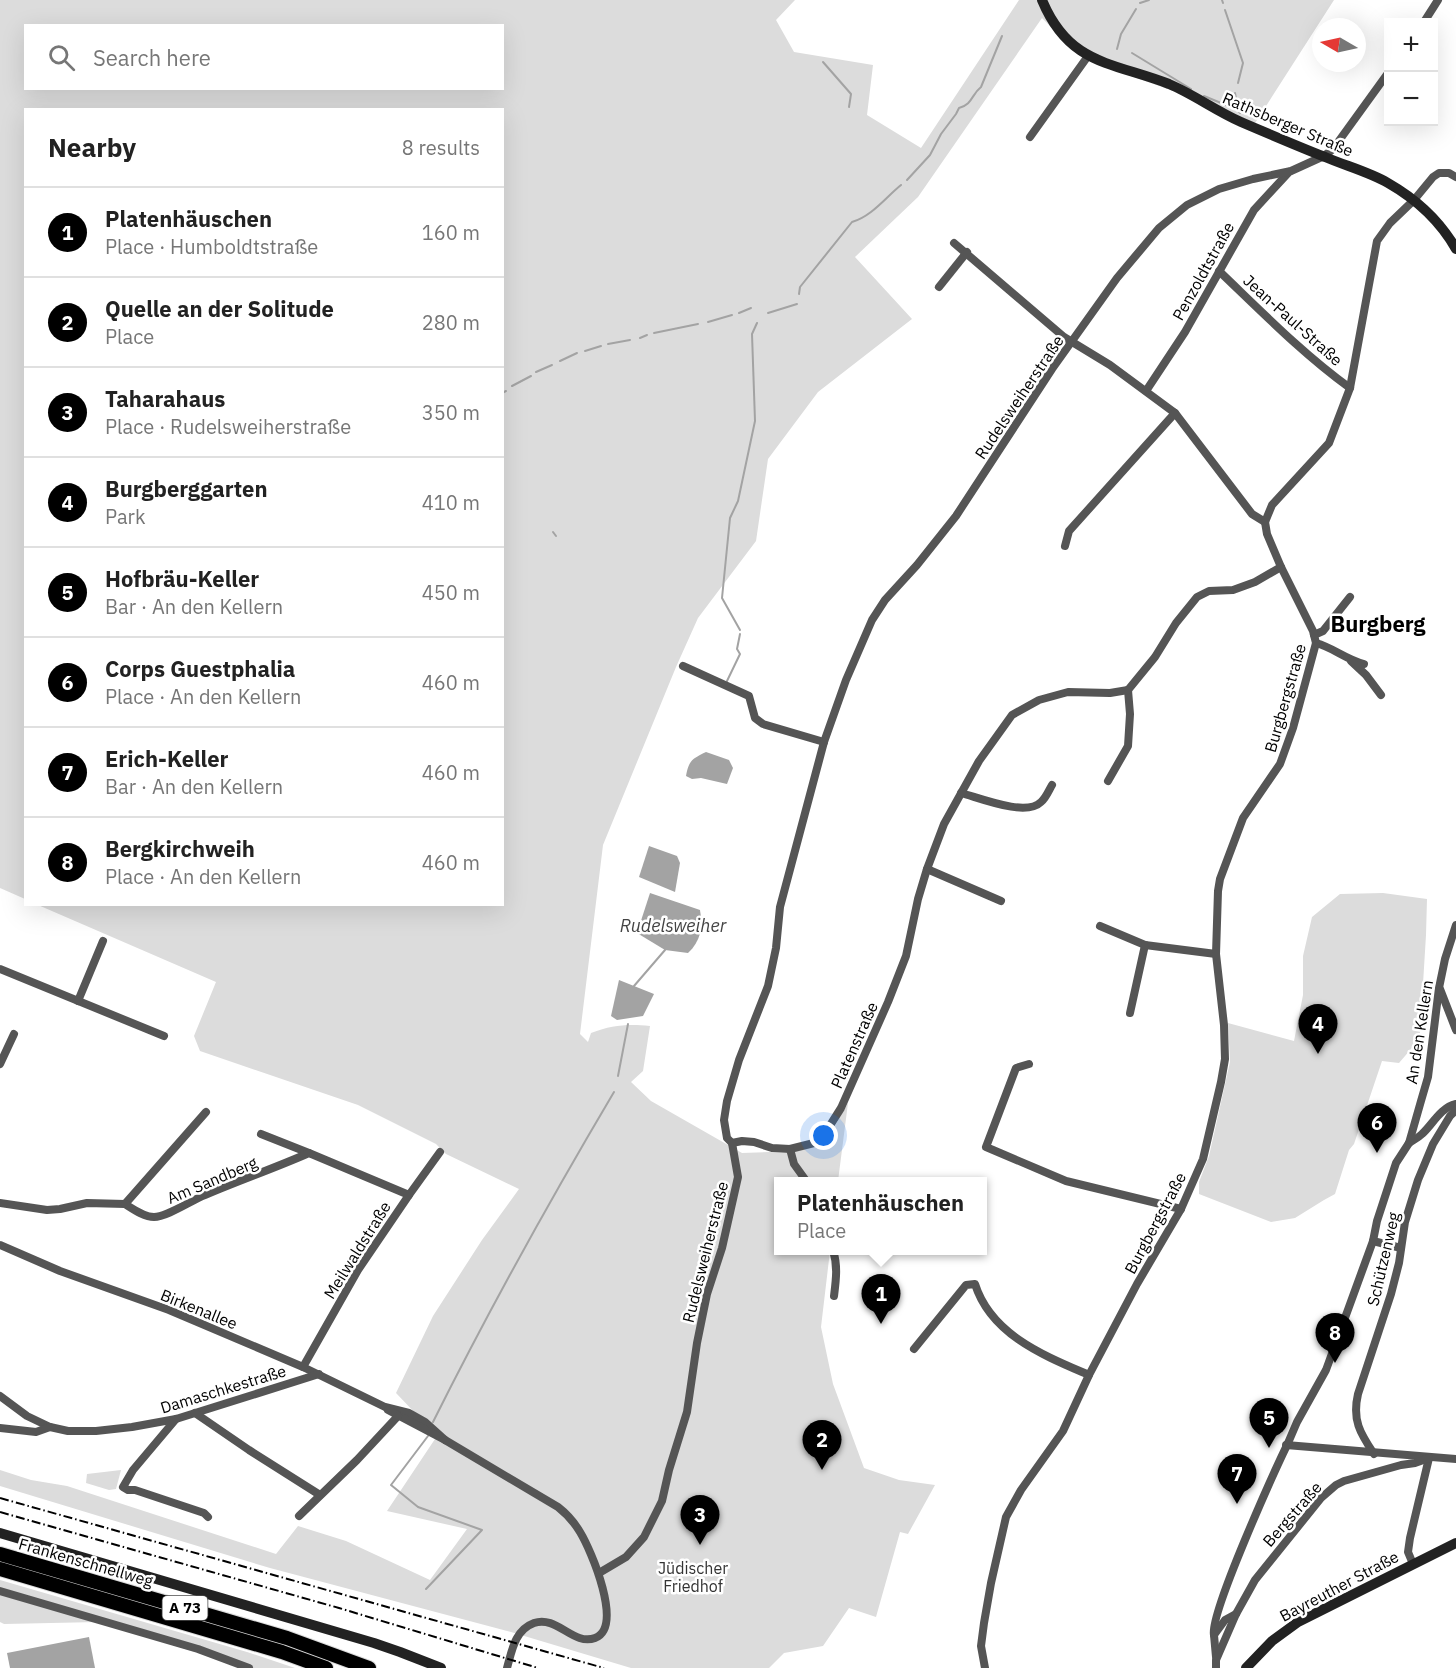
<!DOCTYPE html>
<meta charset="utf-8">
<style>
:root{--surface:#fff;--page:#f6f6f6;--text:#222;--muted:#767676;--line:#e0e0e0;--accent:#000}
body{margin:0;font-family:"IBM Plex Sans",sans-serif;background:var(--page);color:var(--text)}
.controls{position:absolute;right:18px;top:18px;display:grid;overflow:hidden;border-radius:0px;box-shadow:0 6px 24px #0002}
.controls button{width:54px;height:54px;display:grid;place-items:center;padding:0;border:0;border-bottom:2px solid var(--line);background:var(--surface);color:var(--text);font:30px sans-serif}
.compass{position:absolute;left:1312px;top:18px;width:54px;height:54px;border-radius:50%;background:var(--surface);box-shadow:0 6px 24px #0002;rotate:279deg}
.you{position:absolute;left:824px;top:1136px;width:21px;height:21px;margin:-15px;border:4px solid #fff;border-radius:50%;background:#1a73e8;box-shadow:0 0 0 9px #1a73e833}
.badge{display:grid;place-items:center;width:39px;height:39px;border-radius:50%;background:var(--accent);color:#fff;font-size:20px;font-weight:700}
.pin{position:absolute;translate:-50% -50px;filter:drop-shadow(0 2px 3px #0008)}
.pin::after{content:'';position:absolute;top:32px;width:21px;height:18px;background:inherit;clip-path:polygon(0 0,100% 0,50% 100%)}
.popup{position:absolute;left:774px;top:1177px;width:213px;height:78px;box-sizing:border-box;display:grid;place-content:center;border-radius:0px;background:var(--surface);filter:drop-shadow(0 2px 4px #0005);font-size:20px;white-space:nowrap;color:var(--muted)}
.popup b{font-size:22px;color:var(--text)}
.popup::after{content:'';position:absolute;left:50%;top:100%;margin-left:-12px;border:12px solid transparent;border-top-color:var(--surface)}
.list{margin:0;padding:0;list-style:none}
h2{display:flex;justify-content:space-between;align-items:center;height:78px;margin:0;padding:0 24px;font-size:26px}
h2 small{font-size:20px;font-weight:400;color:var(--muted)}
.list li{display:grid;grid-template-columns:39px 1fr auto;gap:18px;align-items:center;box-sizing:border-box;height:90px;padding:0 24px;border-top:2px solid var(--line)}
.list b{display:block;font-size:22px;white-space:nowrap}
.list p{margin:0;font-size:20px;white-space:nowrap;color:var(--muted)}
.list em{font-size:20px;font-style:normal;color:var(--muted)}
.icon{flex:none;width:33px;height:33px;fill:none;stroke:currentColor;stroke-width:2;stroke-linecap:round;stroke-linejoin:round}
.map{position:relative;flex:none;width:1456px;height:1668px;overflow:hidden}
.search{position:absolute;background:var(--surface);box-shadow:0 6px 24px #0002;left:24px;top:24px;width:480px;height:66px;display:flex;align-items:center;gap:15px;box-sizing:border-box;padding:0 21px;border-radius:0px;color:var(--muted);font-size:22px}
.panel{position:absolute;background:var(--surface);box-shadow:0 6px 24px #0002;left:24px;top:108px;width:480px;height:798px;border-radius:0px}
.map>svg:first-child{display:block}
</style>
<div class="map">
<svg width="1456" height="1668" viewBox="0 0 1456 1668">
<rect width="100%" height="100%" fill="#fff"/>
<!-- green -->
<g fill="#dcdcdc" fill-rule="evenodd">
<path d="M0 0H795L776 20 794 52 873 65 867 115 921 148 1019 0H1334L1250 131 1182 94 1131 76 1055 31 1042 18 918 197 855 257 912 319 818 392 768 459 756 541 698 618 676 667 603 845 580 1034 588 1042 591 1033C613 1025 627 1024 650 1026L643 1071 631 1082 651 1101 742 1153 769 1152 788 1153 813 1147 822 1141 832 1131 848 1103 838 1181 779 1182V1250L830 1251 821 1327 833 1384 864 1468 899 1480 935 1485 908 1534 900 1532 876 1617 849 1608 823 1646 784 1653 769 1668H631L511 1632 270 1568 0 1486V1470L31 1480 67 1486 276 1554 298 1526 346 1541 430 1580 467 1529 387 1511 437 1436 396 1393 433 1316 482 1240 519 1189 446 1154 436 1144 358 1105 200 1051 194 1036 216 982 38 905 502 904V110H26L25 899 0 888ZM26 26H502V88H26Z"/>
<path d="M1383 893 1427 899 1426 935 1420 1033 1411 1049 1399 1063 1382 1061 1354 1144 1349 1150 1335 1194 1324 1200 1295 1218 1271 1222 1199 1194V1182L1209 1156 1230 1062 1228 1023 1294 1041 1303 995V956L1312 917 1340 894Z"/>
<path d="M121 1470 116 1489 109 1490 86 1483 87 1474Z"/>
<path d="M0 1580 247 1652 295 1668H240L208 1656 98 1622 4 1624 0 1622Z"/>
</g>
<!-- water -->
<g fill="#a3a3a3">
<path d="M706 752 729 760 733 768 727 784 701 778 692 779 686 776C689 760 692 759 706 752Z"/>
<path d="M649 846 677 856 680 863 675 892 639 877Z"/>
<path d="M650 893 700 910C703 927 701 941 688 953L665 950 637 933Z"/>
<path d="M619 980 654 994 643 1016 617 1020 611 1016Z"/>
<path d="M89 1637 95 1668H10L7 1653Z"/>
</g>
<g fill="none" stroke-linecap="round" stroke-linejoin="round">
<!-- stream -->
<g stroke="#a3a3a3" stroke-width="2">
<path d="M1222 0 1223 3"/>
<path d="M1140 3 1149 0"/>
<path d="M1225 10 1243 63 1238 83"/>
<path d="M1117 49 1121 34 1136 9"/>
<path d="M1132 53 1191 89"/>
<path d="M823 62 851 94 849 107"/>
<path d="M1235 93 1238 110"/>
<path d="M1204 96 1238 110 1240 113"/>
<path d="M907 180 930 155 941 134 956 114 959 108C973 104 971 95 981 87L1002 36"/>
<path d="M799 294 800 287 852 222C872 216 885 198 901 185"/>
<path d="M739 313 751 308"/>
<path d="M768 313 797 304"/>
<path d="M708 322 732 315"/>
<path d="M654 333 698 324"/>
<path d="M640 338 647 335"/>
<path d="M608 344 630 340"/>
<path d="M585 351 601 346"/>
<path d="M560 361 577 353"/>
<path d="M536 372 552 365"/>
<path d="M512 386 531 376"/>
<path d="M502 393 506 391"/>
<path d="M553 532 556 536"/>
<path d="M740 630 722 598 730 518 738 501 755 421 752 334 757 323"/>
<path d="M727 681 740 654 737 649 740 634"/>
<path d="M634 986 665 950"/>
<path d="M618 1076 628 1024"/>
<path d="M433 1422C489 1310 550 1200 614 1092"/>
<path d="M426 1589 482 1530 418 1507 391 1485 428 1436"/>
</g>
<defs>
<g id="highway">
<path d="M0 1554 287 1638 369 1668"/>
<path d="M0 1569 282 1652 326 1668"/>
</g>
</defs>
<!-- highway casing -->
<use href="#highway" stroke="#dbdbdb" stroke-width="16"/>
<!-- street -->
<g stroke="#555" stroke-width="8">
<path d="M1424 22 1438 0"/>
<path d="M1030 137 1088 56"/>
<path d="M954 243 1064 337 1110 365 1175 413 1252 514 1265 522"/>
<path d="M1219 271C1262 312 1303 354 1350 388"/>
<path d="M939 287 967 252"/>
<path d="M1146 391 1185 332 1254 210 1289 172"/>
<path d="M1065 546 1069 531 1175 413"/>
<path d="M1314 635 1323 631 1350 597"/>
<path d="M1316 643C1334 648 1345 659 1364 664"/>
<path d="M1351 661 1366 675 1381 695"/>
<path d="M683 666 749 696 755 718 763 724 824 742"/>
<path d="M1108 781 1128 746 1130 714 1128 690"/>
<path d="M961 793C980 798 1026 817 1041 802 1046 798 1049 790 1052 785"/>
<path d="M927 869 1001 901"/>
<path d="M1100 926 1145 945 1216 954"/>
<path d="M0 969 164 1036"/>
<path d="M1440 989 1456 1030"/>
<path d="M78 1001 103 941"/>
<path d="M1130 1013 1145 945"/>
<path d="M0 1064 14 1034"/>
<path d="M1029 1064 1016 1068 986 1147 1066 1181 1181 1209"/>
<path d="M261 1134 309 1153"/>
<path d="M732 1143 742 1141 754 1142 772 1148 790 1149 814 1143 824 1135 841 1108 888 1002 906 956 918 899 927 869 944 824 979 761 1012 715 1039 700 1068 692 1110 693 1128 690 1155 657 1176 623 1197 597 1209 591 1233 590 1255 582 1281 567"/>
<path d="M1409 1143C1413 1140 1418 1138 1422 1134 1433 1124 1440 1108 1456 1104"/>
<path d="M790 1149 794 1164 807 1182"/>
<path d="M0 1203 47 1210 60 1209 87 1203 125 1204 206 1112"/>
<path d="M125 1204C133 1209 144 1217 154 1217 167 1217 192 1200 205 1195 240 1180 275 1168 309 1153L409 1195"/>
<path d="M1373 1241 1401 1248"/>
<path d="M0 1245 60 1271 169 1310 303 1367 385 1407 409 1413 425 1422 445 1440"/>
<path d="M833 1250C838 1266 836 1280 834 1296"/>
<path d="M914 1349 966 1285 975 1284C991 1335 1045 1356 1089 1375"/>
<path d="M303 1367 358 1270 409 1195 440 1152"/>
<path d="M0 1396 27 1416 50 1427 68 1431H96L132 1427 176 1419 319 1374"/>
<path d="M388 1410 445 1440 558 1507C567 1514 574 1522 580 1532 591 1550 624 1627 595 1638 573 1646 557 1615 534 1623 515 1630 512 1650 507 1668"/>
<path d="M195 1413 249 1450 320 1495"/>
<path d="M176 1419 133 1470 123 1487 128 1490H135L204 1513 208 1517"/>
<path d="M0 1428 36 1432 50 1427"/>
<path d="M1286 1445 1456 1459"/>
<path d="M1374 1454C1360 1433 1352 1420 1358 1394L1391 1294 1399 1263 1405 1222 1418 1180 1433 1144 1450 1116 1456 1110"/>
<path d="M299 1516 357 1460 398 1416"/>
<path d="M1413 1564 1408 1552 1410 1538 1429 1458"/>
<path d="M599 1573 626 1557 644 1537 662 1501 669 1470 687 1412 697 1343 707 1294 722 1248 738 1177 732 1143 727 1138 724 1120 727 1101 739 1060 768 986 776 948 780 907 824 742 846 680 872 620 885 600 917 565 956 516 1052 369 1117 278 1159 228 1187 205 1219 189 1253 179 1291 171 1324 156 1333 149 1388 73"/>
<path d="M0 1591 198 1649 249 1668"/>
<path d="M1214 1635C1209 1615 1275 1470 1288 1443L1297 1422 1326 1370 1373 1241 1377 1221 1396 1163 1409 1143 1421 1101 1428 1077 1439 988 1445 959 1456 925"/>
<path d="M1216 1657 1214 1635 1225 1620 1236 1614"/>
<path d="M985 1668 981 1646 984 1623 991 1583 1006 1517 1021 1490 1063 1431 1089 1375 1137 1284 1181 1209 1203 1159 1221 1082 1225 1059 1224 1025 1216 954 1218 891 1220 879 1243 818 1280 764 1293 728 1316 643 1313 631 1281 567 1267 534 1265 522 1272 505 1329 443 1350 388 1377 241 1390 223 1414 200 1433 177 1439 173H1449L1456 177"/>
<path d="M1216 1668V1660L1236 1614 1255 1580 1321 1498 1336 1485 1344 1481 1401 1465 1415 1463 1429 1458"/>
</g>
<!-- secondary -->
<g stroke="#222" stroke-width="10">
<path d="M1042 0C1069 65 1112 62 1169 84 1193 94 1216 111 1241 122 1269 134 1297 146 1325 157 1346 166 1369 172 1388 183 1416 199 1440 221 1456 249"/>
<path d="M0 1533 374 1643 400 1652 441 1668"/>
<path d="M1246 1668 1272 1641 1298 1622 1456 1543"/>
</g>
<!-- highway -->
<use href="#highway" stroke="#000" stroke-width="14"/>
<!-- rail -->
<g stroke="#000" stroke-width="2" stroke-dasharray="9 3 1.5 3" stroke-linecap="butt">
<path d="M0 1498 604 1668"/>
<path d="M0 1512 339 1608 538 1668"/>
</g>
</g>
<g text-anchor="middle" stroke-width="5" stroke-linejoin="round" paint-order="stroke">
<!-- shield labels -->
<rect fill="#fff" stroke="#4c4c4c" stroke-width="1.5" x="162.5" y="1596" width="45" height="24" rx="4.5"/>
<g font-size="15" font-weight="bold" fill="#000">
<text x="185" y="1613">A 73</text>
</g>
<!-- street labels -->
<g font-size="16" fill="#000" stroke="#fff">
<text transform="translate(1288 124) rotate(23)" y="6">Rathsberger Straße</text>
<text transform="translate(1203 271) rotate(-61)" y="6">Penzoldtstraße</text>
<text transform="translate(1293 320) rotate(42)" y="6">Jean-Paul-Straße</text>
<text transform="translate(1019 397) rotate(-56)" y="6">Rudelsweiherstraße</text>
<text transform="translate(1285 698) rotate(-74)" y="6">Burgbergstraße</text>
<text transform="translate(1419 1032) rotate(-81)" y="6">An den Kellern</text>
<text transform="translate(854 1045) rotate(-66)" y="6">Platenstraße</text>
<text transform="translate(212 1180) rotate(-23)" y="6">Am Sandberg</text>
<text transform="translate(1155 1223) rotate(-62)" y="6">Burgbergstraße</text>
<text transform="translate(357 1250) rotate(-58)" y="6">Meilwaldstraße</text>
<text transform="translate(705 1252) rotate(-76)" y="6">Rudelsweiherstraße</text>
<text transform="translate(1383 1259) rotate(-77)" y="6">Schützenweg</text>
<text transform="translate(199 1309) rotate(22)" y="6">Birkenallee</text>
<text transform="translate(223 1389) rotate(-17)" y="6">Damaschkestraße</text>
<text transform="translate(1292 1514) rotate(-49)" y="6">Bergstraße</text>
<text transform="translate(86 1562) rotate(16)" y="6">Frankenschnellweg</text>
<text transform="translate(1339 1586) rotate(-28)" y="6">Bayreuther Straße</text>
</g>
<!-- park labels -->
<g font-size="16" fill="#333" stroke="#fff">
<text x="693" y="1574">Jüdischer<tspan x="693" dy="18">Friedhof</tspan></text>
</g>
<!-- water labels -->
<g font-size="18" font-style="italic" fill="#444" stroke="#fff">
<text x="673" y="932">Rudelsweiher</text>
</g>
<!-- district labels -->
<g font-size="22" font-weight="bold" fill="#000" stroke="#fff">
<text x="1378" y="632">Burgberg</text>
</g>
</g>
</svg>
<div class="controls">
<button>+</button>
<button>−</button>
</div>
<svg class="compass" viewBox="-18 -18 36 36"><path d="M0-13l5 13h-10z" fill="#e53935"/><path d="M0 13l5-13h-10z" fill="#767676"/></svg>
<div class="you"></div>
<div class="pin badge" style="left:881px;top:1324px">1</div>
<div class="popup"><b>Platenhäuschen</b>Place</div>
<div class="pin badge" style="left:822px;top:1470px">2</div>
<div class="pin badge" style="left:700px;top:1545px">3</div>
<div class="pin badge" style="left:1318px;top:1054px">4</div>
<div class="pin badge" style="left:1269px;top:1448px">5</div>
<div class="pin badge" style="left:1377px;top:1153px">6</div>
<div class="pin badge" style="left:1237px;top:1504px">7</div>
<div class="pin badge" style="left:1335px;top:1363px">8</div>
<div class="search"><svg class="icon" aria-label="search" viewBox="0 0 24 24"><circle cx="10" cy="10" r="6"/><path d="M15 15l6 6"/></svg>Search here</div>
<section class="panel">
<h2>Nearby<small>8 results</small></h2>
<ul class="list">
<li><span class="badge">1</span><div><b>Platenhäuschen</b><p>Place · Humboldtstraße</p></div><em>160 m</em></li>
<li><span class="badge">2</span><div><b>Quelle an der Solitude</b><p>Place</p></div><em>280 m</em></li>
<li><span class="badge">3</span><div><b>Taharahaus</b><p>Place · Rudelsweiherstraße</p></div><em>350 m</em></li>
<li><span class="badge">4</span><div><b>Burgberggarten</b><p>Park</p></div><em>410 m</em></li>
<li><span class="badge">5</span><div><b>Hofbräu-Keller</b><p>Bar · An den Kellern</p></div><em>450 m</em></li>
<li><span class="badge">6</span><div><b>Corps Guestphalia</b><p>Place · An den Kellern</p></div><em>460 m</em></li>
<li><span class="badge">7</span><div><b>Erich-Keller</b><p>Bar · An den Kellern</p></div><em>460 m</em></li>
<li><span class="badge">8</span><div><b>Bergkirchweih</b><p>Place · An den Kellern</p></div><em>460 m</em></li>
</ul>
</section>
</div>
